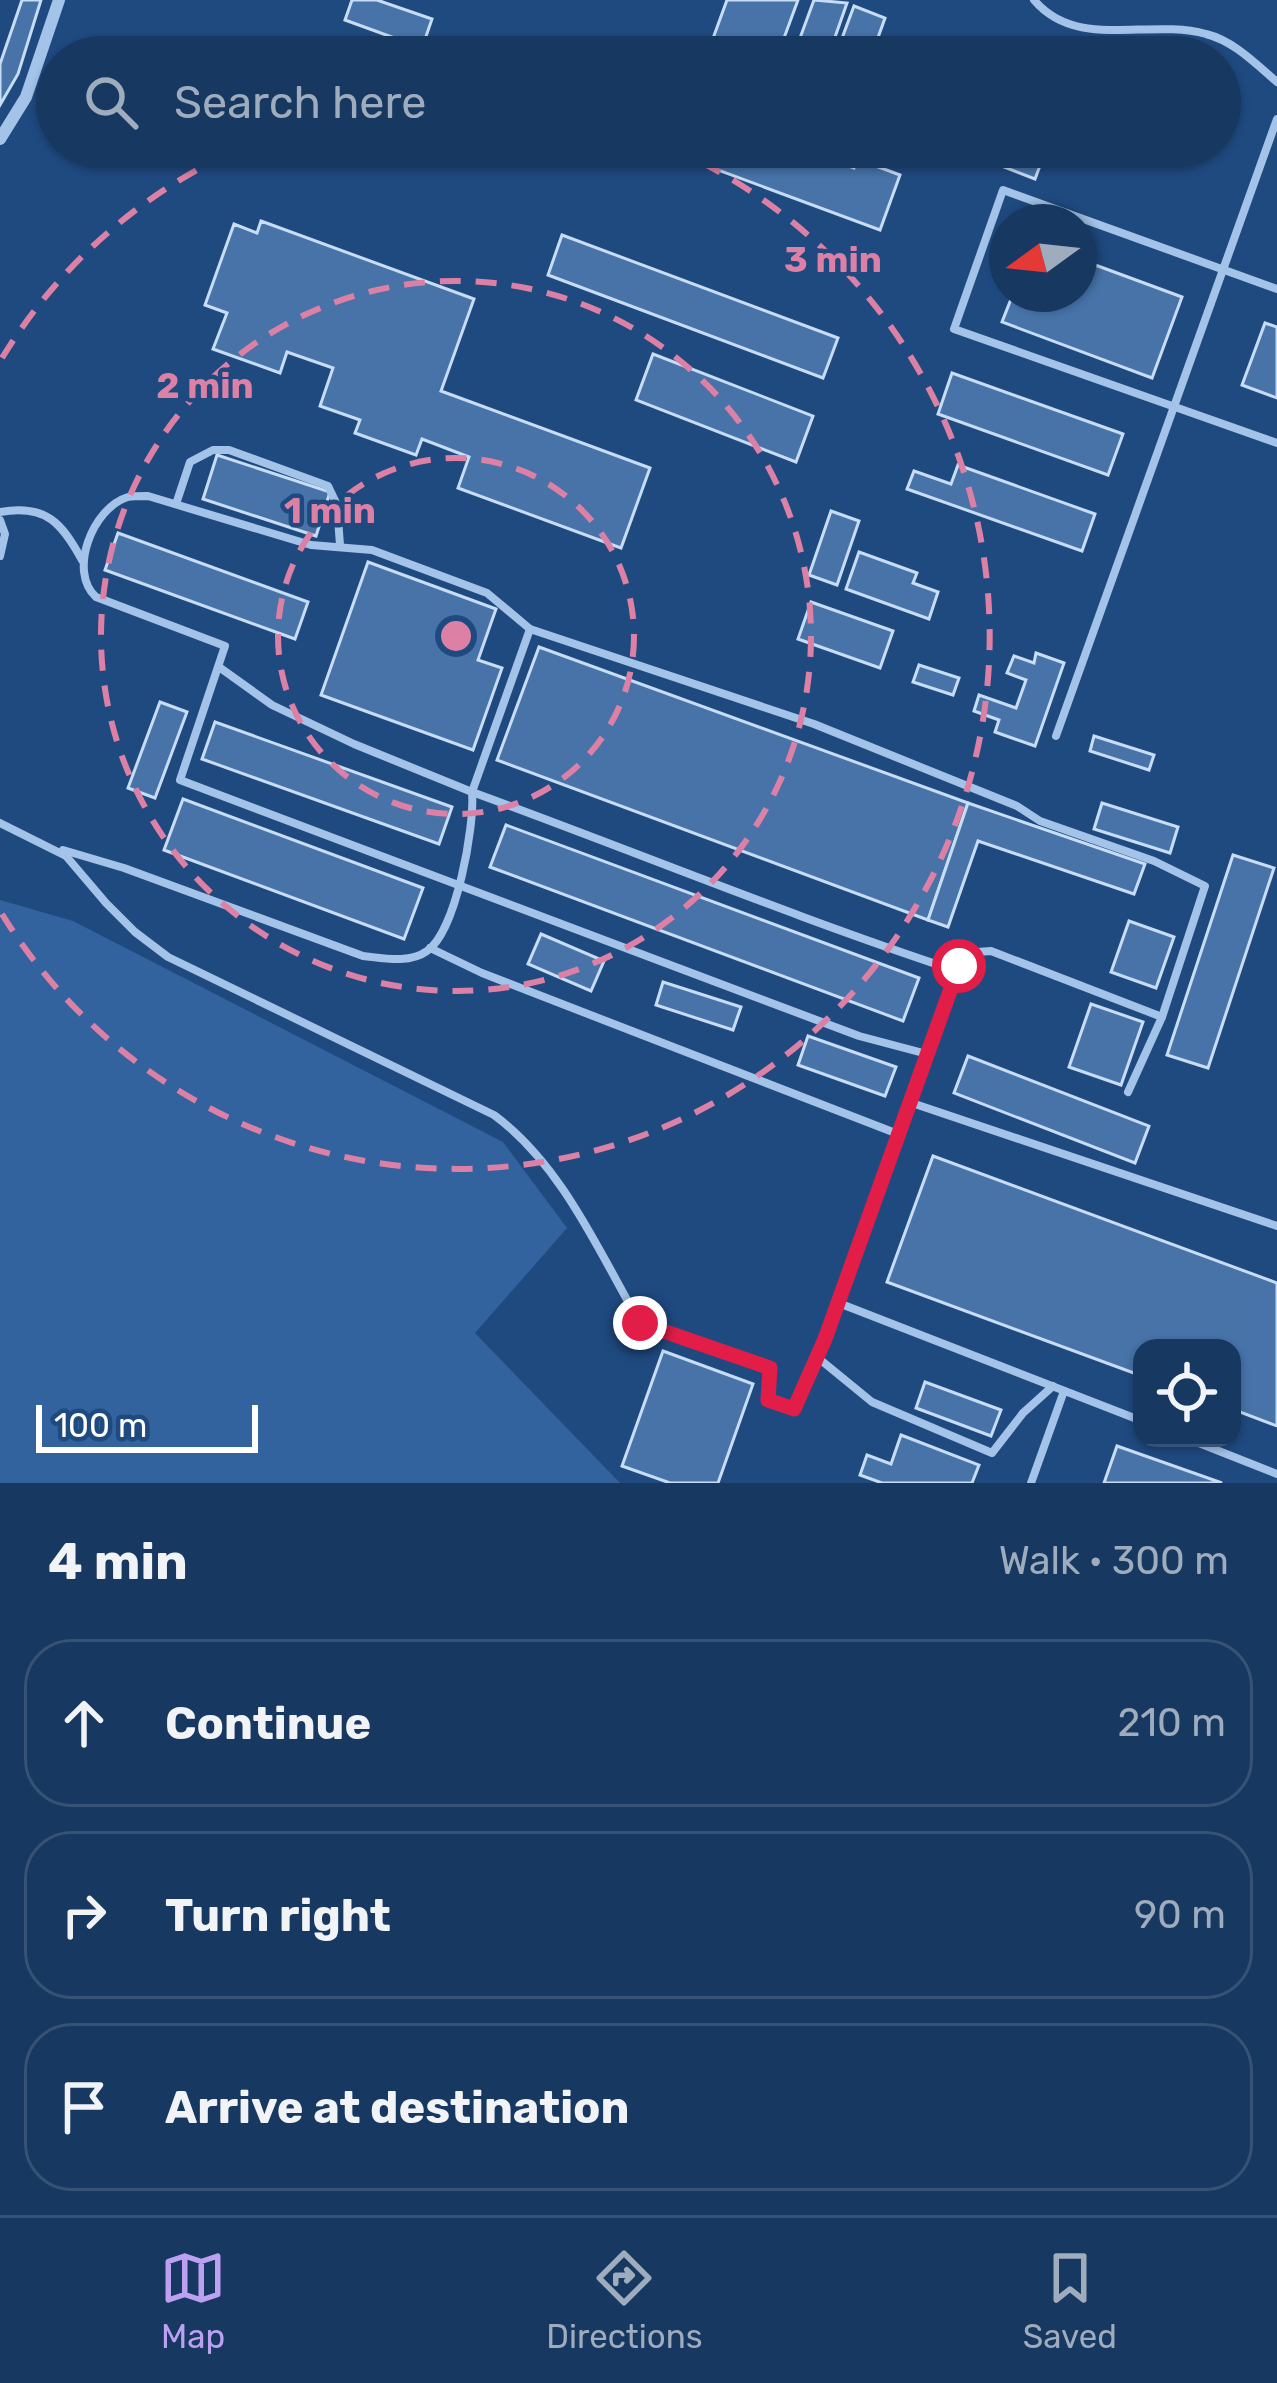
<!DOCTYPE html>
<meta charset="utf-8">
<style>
:root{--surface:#173860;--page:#244369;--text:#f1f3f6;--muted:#9eacbd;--line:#365275;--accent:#bca0f2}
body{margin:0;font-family:Rubik,sans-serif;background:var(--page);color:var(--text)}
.controls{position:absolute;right:36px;bottom:36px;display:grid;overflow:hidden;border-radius:24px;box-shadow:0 3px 9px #0004}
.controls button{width:108px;height:108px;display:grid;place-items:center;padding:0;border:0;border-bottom:3px solid var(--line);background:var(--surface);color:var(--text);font:60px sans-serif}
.compass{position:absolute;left:989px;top:204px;width:108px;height:108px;border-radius:50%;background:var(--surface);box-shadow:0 3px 9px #0004;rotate:255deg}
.scale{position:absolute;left:36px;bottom:30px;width:222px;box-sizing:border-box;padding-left:12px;border:6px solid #fff;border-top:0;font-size:33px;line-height:42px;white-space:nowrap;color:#fff;-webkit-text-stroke:9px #1f4a80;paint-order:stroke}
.stop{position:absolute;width:36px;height:36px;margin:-27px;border:9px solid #e11d48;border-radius:50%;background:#fff}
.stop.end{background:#e11d48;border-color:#fff;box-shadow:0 3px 12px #0008}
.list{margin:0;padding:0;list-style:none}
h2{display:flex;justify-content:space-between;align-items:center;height:156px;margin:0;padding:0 48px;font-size:51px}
h2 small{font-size:39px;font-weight:400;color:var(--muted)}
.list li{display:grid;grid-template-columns:78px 1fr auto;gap:36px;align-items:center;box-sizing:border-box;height:168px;margin:0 24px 24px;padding:0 24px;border:3px solid var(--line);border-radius:48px}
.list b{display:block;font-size:45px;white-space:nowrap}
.list em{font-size:39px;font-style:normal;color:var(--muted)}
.icon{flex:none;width:66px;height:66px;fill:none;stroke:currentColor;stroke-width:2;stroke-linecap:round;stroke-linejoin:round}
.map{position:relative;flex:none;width:1277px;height:1483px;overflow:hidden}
.search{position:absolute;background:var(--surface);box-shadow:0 3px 9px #0004;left:36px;right:36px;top:36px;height:132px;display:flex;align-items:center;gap:30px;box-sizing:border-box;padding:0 42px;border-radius:66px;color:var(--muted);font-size:45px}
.sheet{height:732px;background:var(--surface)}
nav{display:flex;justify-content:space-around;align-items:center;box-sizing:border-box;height:168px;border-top:3px solid var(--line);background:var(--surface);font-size:33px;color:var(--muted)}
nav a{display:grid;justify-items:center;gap:6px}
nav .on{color:var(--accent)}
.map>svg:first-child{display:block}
</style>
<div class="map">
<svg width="1277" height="1483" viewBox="0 0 1277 1483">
<rect width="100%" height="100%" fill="#1f4a80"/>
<!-- green -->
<path fill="#32639e" d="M0 900 73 921 503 1142 567 1228 475 1333 620 1483H0Z"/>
<!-- building -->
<g fill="#4773a9" stroke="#c7ddf6" stroke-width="3">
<path d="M22 0H41L18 74 0 105V64Z"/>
<path d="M352 0H377L432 19 422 48 345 20Z"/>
<path d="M727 0H798L777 57H722L708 52Z"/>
<path d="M814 0 847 3 828 57H793Z"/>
<path d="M854 6 885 18 871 57H835Z"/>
<path d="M656 147H798L854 168 857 159 900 175 880 230Z"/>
<path d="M952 147H1047L1035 179Z"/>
<path d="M1051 147H1107L1100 166Z"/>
<path d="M261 221 474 299 441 391 650 468 621 548 458 488 469 457 422 439 416 455 355 433 360 420 320 406 333 368 287 352 280 373 213 349 227 313 205 305 234 224 257 233Z"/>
<path d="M562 235 838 338 823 378 548 275Z"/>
<path d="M1079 259 1182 297 1152 378 1002 322 1013 294H1079Z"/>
<path d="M1265 323 1277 327V398L1242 385Z"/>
<path d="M653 354 813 416 796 462 636 400Z"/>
<path d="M952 373 1123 434 1108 475 938 414Z"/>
<path d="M217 455 330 492 316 536 203 499Z"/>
<path d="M958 465 1095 514 1082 551 907 489 914 471 951 484Z"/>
<path d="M831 511 859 521 837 585 809 575Z"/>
<path d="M118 533 308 602 295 639 105 570Z"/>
<path d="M859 552 917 573 913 583 938 592 929 619 846 589Z"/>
<path d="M368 562 496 609 478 660 502 668 473 750 321 695Z"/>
<path d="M811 602 893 631 880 668 798 639Z"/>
<path d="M539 647 968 803 928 920 497 760Z"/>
<path d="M1036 653 1064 663 1035 746 995 732 999 720 974 711 979 695 1016 708 1026 680 1007 673 1014 656 1034 663Z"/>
<path d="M919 665 959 678 953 695 913 682Z"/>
<path d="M160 702 187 712 155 798 128 788Z"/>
<path d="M215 722 452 807 439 844 202 759Z"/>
<path d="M1094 736 1154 755 1149 770 1090 751Z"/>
<path d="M183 799 423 888 404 939 164 850Z"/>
<path d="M968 803 1145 864 1134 894 978 841 948 927 928 920Z"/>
<path d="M1102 803 1178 827 1170 853 1094 829Z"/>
<path d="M506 825 919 978 903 1021 490 867Z"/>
<path d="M1233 855 1274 868 1208 1068 1167 1055Z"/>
<path d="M1129 921 1174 937 1156 988 1111 972Z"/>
<path d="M541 934 604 961 591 991 528 964Z"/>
<path d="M663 982 741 1007 733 1030 656 1005Z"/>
<path d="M1091 1004 1143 1022 1121 1085 1069 1067Z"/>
<path d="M808 1036 896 1067 885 1096 798 1065Z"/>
<path d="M968 1056 1149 1126 1135 1163 954 1093Z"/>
<path d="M933 1156 1277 1283V1426L1232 1409V1348H1142V1376L887 1282Z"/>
<path d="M663 1351 753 1384 718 1483H670L622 1466Z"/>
<path d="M925 1382 1001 1410 991 1436 916 1408Z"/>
<path d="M901 1435 979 1465 972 1483H882L860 1475 867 1455 891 1464Z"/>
<path d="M1117 1446 1222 1483H1104Z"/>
</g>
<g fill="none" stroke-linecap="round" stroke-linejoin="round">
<!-- lane -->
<g stroke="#a4c3e8" stroke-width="8">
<path d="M1034 0C1077 51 1148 18 1206 34 1234 41 1256 64 1277 82"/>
<path d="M1277 289 1003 190 954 329 1277 443"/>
<path d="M176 504 190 462 213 450H229L328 486 337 505 340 545"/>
<path d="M0 512C46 504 62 523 82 560"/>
<path d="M0 520 5 534 0 556"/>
<path d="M530 629 487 593 372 550 311 545 148 496C144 496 131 496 128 497 92 508 68 572 96 597L225 646 180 780 859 1036 927 1054"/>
<path d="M1056 736 1277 119"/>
<path d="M0 823 66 856 106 903 135 932 168 957 494 1115C562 1165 599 1252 640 1323L770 1368 768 1400 794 1409 817 1357"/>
<path d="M63 850 124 868 363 956C383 958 409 964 427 951 456 932 475 826 472 792L354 744 272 705 219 667"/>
<path d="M430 948 482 973 898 1134"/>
<path d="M957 971C793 917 634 851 472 792L530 629 814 724 1017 806 1040 821 1154 861 1205 886 1162 1017 991 951 977 952 959 966 909 1102 1277 1226"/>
<path d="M1128 1092 1162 1017"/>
<path d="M909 1102 836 1302 1142 1421"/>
<path d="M836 1302 817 1357 872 1402 992 1453 1023 1413 1053 1386"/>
<path d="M1186 1438 1277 1474"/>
<path d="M1031 1483 1064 1391"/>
</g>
<!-- street -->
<path stroke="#a4c3e8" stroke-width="12" d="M0 139 26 97 59 0"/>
</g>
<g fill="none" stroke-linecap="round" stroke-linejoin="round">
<!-- route -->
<path stroke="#e11d48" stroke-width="15" d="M640 1323 770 1368 768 1400 794 1409 825 1339 959 966"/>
</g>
<!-- distance rings -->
<g fill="none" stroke="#dd80a5" stroke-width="6" stroke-dasharray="21 15">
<circle cx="456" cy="636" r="178"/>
<circle cx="456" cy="636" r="355"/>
<path d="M2 358A533 533 0 0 1 243 147M669 147A533 533 0 1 1 2 914"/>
</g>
<circle cx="456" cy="636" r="18" fill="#dd80a5" stroke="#1f4a80" stroke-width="6"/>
<g font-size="36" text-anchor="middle" font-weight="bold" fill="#dd80a5" stroke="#1f4a80" stroke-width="9" stroke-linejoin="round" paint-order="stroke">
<text x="833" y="272">3 min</text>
<text x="205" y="398">2 min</text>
<text x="330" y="523">1 min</text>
</g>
</svg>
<div class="controls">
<button><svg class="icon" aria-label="locate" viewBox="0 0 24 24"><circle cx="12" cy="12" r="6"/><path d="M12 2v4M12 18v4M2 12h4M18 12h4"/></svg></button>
</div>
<svg class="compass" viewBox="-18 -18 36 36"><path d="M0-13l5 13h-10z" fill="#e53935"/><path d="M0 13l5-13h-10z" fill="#9eacbd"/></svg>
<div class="scale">100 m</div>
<div class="stop" style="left:959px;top:966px"></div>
<div class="stop end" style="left:640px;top:1323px"></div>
<div class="search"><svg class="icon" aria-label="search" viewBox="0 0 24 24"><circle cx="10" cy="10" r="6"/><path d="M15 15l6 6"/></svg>Search here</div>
</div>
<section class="sheet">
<h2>4 min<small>Walk · 300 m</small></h2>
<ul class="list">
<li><svg class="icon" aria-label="ahead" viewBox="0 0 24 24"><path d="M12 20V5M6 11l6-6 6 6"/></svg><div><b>Continue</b></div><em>210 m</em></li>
<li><svg class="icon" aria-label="right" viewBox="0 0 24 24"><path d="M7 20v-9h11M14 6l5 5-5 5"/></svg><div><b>Turn right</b></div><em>90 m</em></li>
<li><svg class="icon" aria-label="arrive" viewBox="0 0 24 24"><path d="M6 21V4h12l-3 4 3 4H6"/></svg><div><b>Arrive at destination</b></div></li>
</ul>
</section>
<nav>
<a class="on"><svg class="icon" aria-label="map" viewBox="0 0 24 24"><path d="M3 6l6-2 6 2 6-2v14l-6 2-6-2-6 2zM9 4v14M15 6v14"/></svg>Map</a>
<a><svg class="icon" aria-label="directions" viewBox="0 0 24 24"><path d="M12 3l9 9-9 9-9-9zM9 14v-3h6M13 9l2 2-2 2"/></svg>Directions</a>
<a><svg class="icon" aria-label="saved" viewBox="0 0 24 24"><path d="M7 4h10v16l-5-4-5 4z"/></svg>Saved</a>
</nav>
